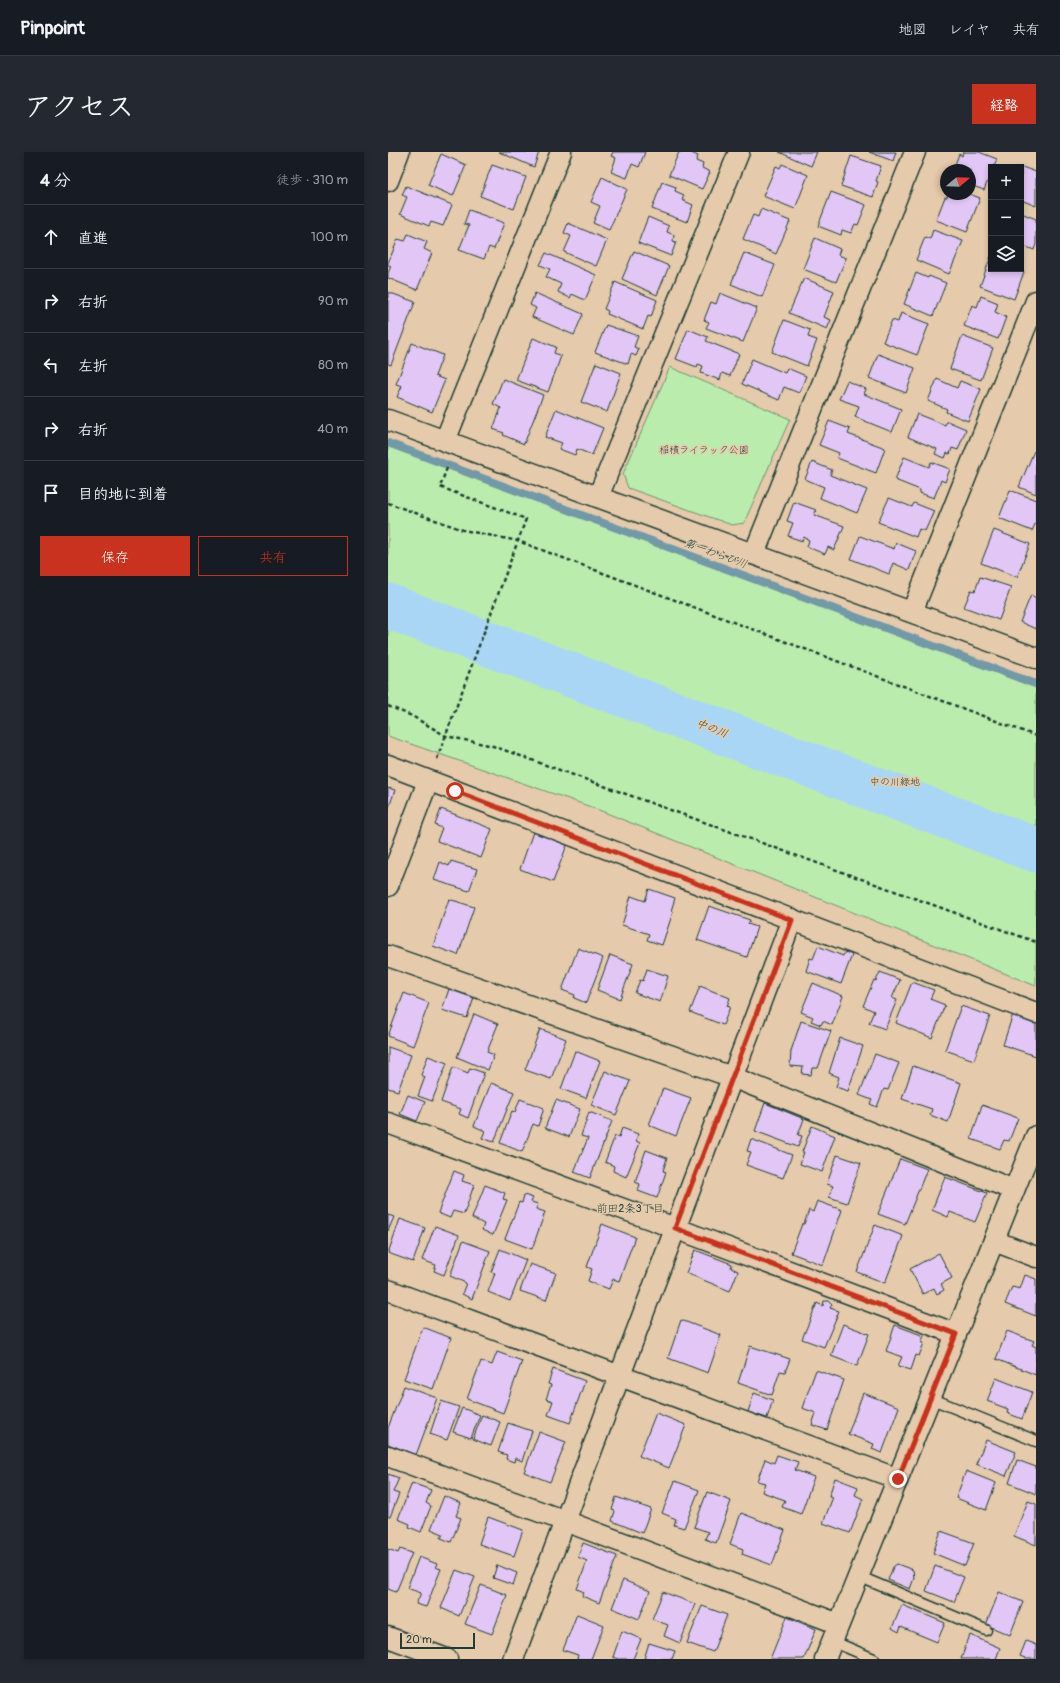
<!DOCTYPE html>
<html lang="ja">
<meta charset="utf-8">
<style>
:root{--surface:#171b24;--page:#242831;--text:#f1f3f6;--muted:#9ea1a6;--line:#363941;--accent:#c8321e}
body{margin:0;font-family:Pangolin,"Klee One",sans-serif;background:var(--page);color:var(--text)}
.controls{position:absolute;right:12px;top:12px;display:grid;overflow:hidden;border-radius:0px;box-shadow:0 2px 6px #0003}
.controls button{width:36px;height:36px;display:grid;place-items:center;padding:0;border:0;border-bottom:1px solid var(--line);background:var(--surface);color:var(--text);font:20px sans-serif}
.compass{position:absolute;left:552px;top:12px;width:36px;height:36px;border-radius:50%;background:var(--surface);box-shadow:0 2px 6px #0003;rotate:71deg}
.scale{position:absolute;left:12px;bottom:10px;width:75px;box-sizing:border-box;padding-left:4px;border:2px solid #1f3d34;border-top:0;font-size:11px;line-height:14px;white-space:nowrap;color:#1f3d34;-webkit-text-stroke:3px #e5caac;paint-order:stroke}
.stop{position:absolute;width:12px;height:12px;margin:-9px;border:3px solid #c8321e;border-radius:50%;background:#fff}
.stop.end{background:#c8321e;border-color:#fff;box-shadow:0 1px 4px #0008}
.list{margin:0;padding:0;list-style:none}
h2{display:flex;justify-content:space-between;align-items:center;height:52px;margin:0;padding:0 16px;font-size:17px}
h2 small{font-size:13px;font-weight:400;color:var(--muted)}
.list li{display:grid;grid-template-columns:26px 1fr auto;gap:12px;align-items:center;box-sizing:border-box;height:64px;padding:0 16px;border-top:1px solid var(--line)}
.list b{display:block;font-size:15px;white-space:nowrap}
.list em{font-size:13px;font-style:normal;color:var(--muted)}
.actions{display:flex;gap:8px;padding:12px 16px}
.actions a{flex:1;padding:9px 0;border:1px solid var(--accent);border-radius:0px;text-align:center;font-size:14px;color:var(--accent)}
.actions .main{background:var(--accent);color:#fff}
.icon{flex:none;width:22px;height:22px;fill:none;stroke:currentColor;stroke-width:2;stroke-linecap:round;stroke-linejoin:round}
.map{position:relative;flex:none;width:648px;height:1507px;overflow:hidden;border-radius:0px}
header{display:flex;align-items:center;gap:24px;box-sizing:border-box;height:56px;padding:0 20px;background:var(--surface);border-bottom:1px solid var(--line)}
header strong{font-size:19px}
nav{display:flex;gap:22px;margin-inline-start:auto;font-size:14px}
.intro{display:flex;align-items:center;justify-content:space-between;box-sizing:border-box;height:96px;padding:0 24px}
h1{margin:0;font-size:28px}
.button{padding:10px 18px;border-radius:0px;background:var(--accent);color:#fff;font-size:14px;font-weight:700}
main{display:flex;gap:24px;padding:0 24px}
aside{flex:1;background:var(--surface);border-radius:0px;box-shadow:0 2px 6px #0003}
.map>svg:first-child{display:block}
</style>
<header>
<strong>Pinpoint</strong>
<nav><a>地図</a><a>レイヤ</a><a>共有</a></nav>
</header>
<div class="intro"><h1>アクセス</h1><a class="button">経路</a></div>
<main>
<aside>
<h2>4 分<small>徒歩 · 310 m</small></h2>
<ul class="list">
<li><svg class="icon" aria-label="ahead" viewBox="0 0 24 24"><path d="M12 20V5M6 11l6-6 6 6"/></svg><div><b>直進</b></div><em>100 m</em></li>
<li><svg class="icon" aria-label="right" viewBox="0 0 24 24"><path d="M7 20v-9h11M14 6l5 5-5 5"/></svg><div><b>右折</b></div><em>90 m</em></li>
<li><svg class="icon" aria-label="left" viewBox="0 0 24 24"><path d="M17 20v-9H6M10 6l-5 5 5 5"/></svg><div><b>左折</b></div><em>80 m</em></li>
<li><svg class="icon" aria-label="right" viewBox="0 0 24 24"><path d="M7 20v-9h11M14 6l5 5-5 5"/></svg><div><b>右折</b></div><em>40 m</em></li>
<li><svg class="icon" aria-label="arrive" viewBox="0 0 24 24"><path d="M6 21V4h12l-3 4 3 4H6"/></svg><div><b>目的地に到着</b></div></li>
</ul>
<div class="actions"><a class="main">保存</a><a>共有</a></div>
</aside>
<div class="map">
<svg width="648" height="1507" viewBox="0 0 648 1507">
<rect width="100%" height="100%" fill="#e5caac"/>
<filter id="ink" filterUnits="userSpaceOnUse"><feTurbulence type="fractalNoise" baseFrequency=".025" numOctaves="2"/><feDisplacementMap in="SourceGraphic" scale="8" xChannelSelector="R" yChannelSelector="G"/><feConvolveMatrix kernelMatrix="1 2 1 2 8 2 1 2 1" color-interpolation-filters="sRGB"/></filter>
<g filter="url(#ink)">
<!-- green -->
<g fill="#baecad" stroke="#6c9470">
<path d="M282 215 402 267 356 371 344 373 240 336 235 322Z"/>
<path d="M0 291 648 536V834L206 656 0 584Z"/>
</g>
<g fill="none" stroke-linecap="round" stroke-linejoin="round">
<!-- stream -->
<path stroke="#7299a8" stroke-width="8" d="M0 291 648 532"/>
<!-- river -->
<path stroke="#aad6f6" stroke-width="45" d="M0 454 648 698"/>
</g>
<!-- building -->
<g fill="#e2c6f5" stroke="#1f3d34">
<path d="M111 0H151L146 15Z"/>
<path d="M225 0H257L251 15 244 12 239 26 223 20 228 6 223 4Z"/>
<path d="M291 0H301L310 4 308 9 315 12 314 16 322 20 314 37 281 23Z"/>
<path d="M391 0H429L423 14Z"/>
<path d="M481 0H508L505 9Z"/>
<path d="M575 0H591L609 7 606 15H603V21L596 38 582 33V18H565L571 2 574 4Z"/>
<path d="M53 2 78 13 65 44 40 33Z"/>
<path d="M463 4 493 14 488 29 490 30 485 45 453 34Z"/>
<path d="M394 12 420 23 407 57 375 44 388 14 392 16Z"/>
<path d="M104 13 138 25 126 57 92 44Z"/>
<path d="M634 15 648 20V54L633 48V18Z"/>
<path d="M214 25 239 37 221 78 205 71 212 54 203 50Z"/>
<path d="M274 30 288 35 287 39 296 43 294 48 305 53 299 70 264 57Z"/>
<path d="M18 34 64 53 55 74 43 70 41 74 12 62 19 45 14 43Z"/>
<path d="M443 40 478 53 470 73 467 72 463 81 454 78 453 83 430 74Z"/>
<path d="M560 42H581L592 46 579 80 548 68 557 45H559Z"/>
<path d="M373 57 402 69 388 102 355 87 365 63 370 65Z"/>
<path d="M81 58 116 71 106 97 101 95 96 107 71 98 81 73 76 72Z"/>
<path d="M633 61 648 67V92L646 98 636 94 633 102Z"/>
<path d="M260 65 281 74 279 80 286 83 285 89 288 90 283 104 250 91Z"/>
<path d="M180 71 219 88 208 114 176 100 183 84 176 81Z"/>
<path d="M545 78 575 89 561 122 528 108 537 85 542 87Z"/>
<path d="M20 82 39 90 36 97 44 101 29 138 0 126V121L3 114 0 113V111L10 87 17 89Z"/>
<path d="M427 86 452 97 450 103 458 106 448 130 415 117Z"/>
<path d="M246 99 281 114 269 143 234 127Z"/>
<path d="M158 101 208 123 197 148 184 142 182 146 170 140 173 132 158 125 162 117 152 113Z"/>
<path d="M356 101 387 113 374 145 343 132Z"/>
<path d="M603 104V117H627L636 120 626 147 592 134Z"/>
<path d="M528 121 540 126 541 124 558 131 545 164 516 152Z"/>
<path d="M416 126 446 139 436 165 443 168 439 177 401 161Z"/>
<path d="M227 130 269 148 263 165 260 164 255 177 219 162 220 159 216 157Z"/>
<path d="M0 140 27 150 3 213 0 212Z"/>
<path d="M147 141 195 162 186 183 144 165 148 156 142 153Z"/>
<path d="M332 141 369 156 355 190 318 176 321 170 316 168 323 150 328 152Z"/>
<path d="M593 144 610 151 607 160 618 165 610 187 576 174 584 153 589 155Z"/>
<path d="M513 161 541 172 529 203 495 190 504 168 510 170Z"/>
<path d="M396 168 422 178 420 185 429 188 419 214 384 200Z"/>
<path d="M218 173 250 184 246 195 251 197 248 204 243 202 240 212 207 200Z"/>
<path d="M300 177 320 185 318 189 351 202 342 224 334 221 332 228 313 221 315 214 310 212 309 215 288 207Z"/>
<path d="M574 184 605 196 593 228 562 217Z"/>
<path d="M145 186 168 195 166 201 173 204 160 240 128 228Z"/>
<path d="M24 191 55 203 47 224 57 228 44 260 9 245 14 234 8 232Z"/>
<path d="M490 202 527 216 518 241 481 226Z"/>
<path d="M364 207 397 221 399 216 418 224 411 241 396 235 391 248 354 232Z"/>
<path d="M208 211 233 221 219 260 193 250Z"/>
<path d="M115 227 155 243 136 292 115 283 116 281 105 277 113 256 105 252Z"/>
<path d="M549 227 569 236 572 229 593 237 580 269 558 260 559 257 540 249Z"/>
<path d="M459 229 478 237 476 242 513 257 504 280 467 265 471 254 451 247Z"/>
<path d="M168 257 215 276 204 303 189 297 187 303 171 297 174 291 157 285Z"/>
<path d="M529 262 557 273 559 269 578 277 570 298 564 296 562 302 559 301 557 306 547 302 549 297 520 285Z"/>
<path d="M441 269 462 277 460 282 497 296 488 321 449 306 451 301 431 293Z"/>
<path d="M646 299 648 300V342L631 335Z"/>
<path d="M516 305 541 315 543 310 562 317 557 330 553 328 546 346 532 341V338L507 328Z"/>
<path d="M424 310 444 318 442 323 479 338 469 361 432 346 436 335 417 327Z"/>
<path d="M622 338 648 348V370L644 379 611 366Z"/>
<path d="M501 346 524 355 526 351 546 359 537 379 531 377 528 385 490 370Z"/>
<path d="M406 350 428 358 426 363 456 374 446 398 440 395 437 402 419 395 421 388 416 385 414 389 400 384 405 371 399 369Z"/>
<path d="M606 378 642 392 629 425 593 411Z"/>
<path d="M472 384 506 397 508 391 528 399 521 418 505 411 501 422 463 407Z"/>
<path d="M592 425 623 435 611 468 576 455 583 438 587 439Z"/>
<path d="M643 443 648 446V477L632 470Z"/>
<path d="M0 636 7 638 0 658Z"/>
<path d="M53 657 104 677 93 706 49 689 54 676 47 673Z"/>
<path d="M145 680 179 693 165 730 132 717Z"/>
<path d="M63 709 89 717 81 739 46 728 52 710 61 714Z"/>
<path d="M261 737 287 746 283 759 285 760 274 793 259 788 261 782 234 773 243 744 257 749Z"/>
<path d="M61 747 86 755 70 803 45 794Z"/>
<path d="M321 754 362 768 360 772 369 775 359 805 309 788Z"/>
<path d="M430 794 455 804 457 800 464 803 453 832 418 819 422 806 425 807Z"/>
<path d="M190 796 215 806 198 851 186 846 187 843 174 838Z"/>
<path d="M222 803 245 812 232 847 209 838Z"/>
<path d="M259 817 280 824 272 850 247 841 252 828 255 829Z"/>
<path d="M492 820 512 828 504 846 509 848 497 877 481 871 486 859 475 854 486 828 488 829Z"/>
<path d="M524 830 546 838 542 847 557 853 544 886 508 871Z"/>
<path d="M425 831 455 844 444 873 435 869 433 873 423 869 425 865 413 860Z"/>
<path d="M312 834 342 846 339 854 342 855 335 873 302 860Z"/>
<path d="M61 837 86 846 79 866 54 858Z"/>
<path d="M16 841 41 851 25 894 0 884Z"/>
<path d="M573 854 602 864 586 908 557 898Z"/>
<path d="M86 862 110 872 99 900 106 903 100 918 69 905Z"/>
<path d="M625 862 648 870V904L615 893Z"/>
<path d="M413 869 443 879 430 916H424L423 923 414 922 415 915 402 914 403 899Z"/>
<path d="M152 877 178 887 163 927 137 918Z"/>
<path d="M452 886 475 894 460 939 448 935 451 925 441 921Z"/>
<path d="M0 895 23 903 10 939 0 936Z"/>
<path d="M187 899 212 909 198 946 173 937Z"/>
<path d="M487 902 511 911 500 938 496 937 489 955 482 952 484 948 471 943Z"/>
<path d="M40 904 59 911 44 949 30 944 37 925 33 923Z"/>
<path d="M525 914 573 931 560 970 542 963 544 957 514 947Z"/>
<path d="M65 915 80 921 82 916 96 921 80 966 71 962 73 957 53 950Z"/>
<path d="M217 919 242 929 228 963 203 953Z"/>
<path d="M103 931 126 940 106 990 94 986 97 979 86 974Z"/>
<path d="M275 936 303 946 288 984 261 973Z"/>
<path d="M20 943 37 950 29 969 12 962Z"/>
<path d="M132 947 156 956 150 974 145 972 134 1000 112 991 124 959 127 960Z"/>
<path d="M168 948 192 957 181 985 157 976Z"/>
<path d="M377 951 416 967 410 983 414 984 410 995 367 979Z"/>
<path d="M594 953 630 966 621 989 616 988 612 997 583 987Z"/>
<path d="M201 960 224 969 202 1026 186 1020 200 986 193 984Z"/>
<path d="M424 974 447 984 434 1020 412 1012 416 1000H414Z"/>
<path d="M234 976 250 982 248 989 252 991 238 1025 225 1019 226 1014 217 1010 227 984 231 985Z"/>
<path d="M363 987 404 1003 395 1026 358 1013 363 1000 359 999Z"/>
<path d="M258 998 279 1006 275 1019 278 1020 269 1046 250 1039 252 1032 247 1030Z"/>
<path d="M449 1003 473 1011 459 1051 441 1045 445 1034 439 1032Z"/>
<path d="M512 1007 539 1017 517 1072 490 1062Z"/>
<path d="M66 1019 76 1023 74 1029 86 1033 76 1062 65 1059 62 1066 50 1061Z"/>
<path d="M557 1025 599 1041 587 1070 562 1060 560 1065 544 1058Z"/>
<path d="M97 1033 117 1041 115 1047 119 1048 105 1083 94 1078 96 1072 84 1066Z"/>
<path d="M136 1043 145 1046 143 1050 150 1052 148 1057 157 1060 144 1097 117 1087 131 1050 134 1051Z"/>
<path d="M429 1049 454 1058 435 1113 403 1101 414 1072H416L421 1058 425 1060Z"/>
<path d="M0 1063 6 1065 0 1079Z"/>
<path d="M12 1067 37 1076 25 1110 0 1101Z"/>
<path d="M214 1072 247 1085 231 1129 225 1127 221 1137 200 1129 204 1117 199 1115Z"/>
<path d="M487 1073 515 1084 497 1131 469 1120Z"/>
<path d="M47 1074 71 1083 56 1123 46 1119 48 1113 34 1108Z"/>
<path d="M75 1089 102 1099 84 1147 74 1142 78 1131 62 1124Z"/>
<path d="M112 1097 138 1108 122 1149 100 1140 107 1121 103 1120Z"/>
<path d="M307 1098 344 1112 343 1116 350 1119 342 1139 298 1121Z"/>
<path d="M551 1101 564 1126 553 1132 556 1138 549 1142 546 1136 535 1142 522 1117Z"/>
<path d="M142 1112 168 1121 158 1148 132 1139Z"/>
<path d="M637 1123 648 1127V1164L617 1152 624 1135 632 1137Z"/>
<path d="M436 1149H441L444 1152 442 1156 451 1159 436 1195 414 1187 429 1151 435 1154Z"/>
<path d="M293 1168 333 1183 320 1221 280 1206Z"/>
<path d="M455 1172 481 1182 469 1214 443 1204Z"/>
<path d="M507 1173 536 1184 533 1190 536 1191 531 1204 528 1203 523 1218 510 1214 514 1205 498 1199Z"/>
<path d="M35 1175 63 1186 45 1237 16 1227Z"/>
<path d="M619 1179 646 1189 644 1193 648 1195V1223L608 1207Z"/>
<path d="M362 1194 402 1207 397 1220 392 1219 384 1243 350 1231Z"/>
<path d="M109 1200 134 1209 115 1261 79 1247 93 1209 104 1213Z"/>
<path d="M165 1217 197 1229 182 1271 160 1263 165 1249 158 1247 163 1233 160 1232Z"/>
<path d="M428 1218 456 1228 439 1278 424 1273 428 1261 414 1256Z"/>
<path d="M608 1226 644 1240 634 1267 619 1261 620 1257 599 1249Z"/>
<path d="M16 1234 49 1246 28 1303 0 1292V1276Z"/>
<path d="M366 1241 385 1248 379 1266 360 1260Z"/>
<path d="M475 1241 511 1255 494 1301 484 1297 486 1292 460 1282Z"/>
<path d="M53 1249 71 1255 59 1288 42 1282Z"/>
<path d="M74 1256 92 1263 83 1286 65 1280Z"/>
<path d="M268 1261 298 1273 281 1316 251 1304Z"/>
<path d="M94 1263 112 1270 103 1294 85 1287Z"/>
<path d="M120 1271 144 1279 134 1309 127 1306 126 1310 118 1307 119 1303 110 1300Z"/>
<path d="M151 1280 178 1290 162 1330 136 1320Z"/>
<path d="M598 1288 628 1300 618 1324 588 1312Z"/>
<path d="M389 1303 410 1310 407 1318 426 1325 413 1362 394 1355 397 1348 374 1340 377 1331 369 1329 377 1307 386 1311Z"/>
<path d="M629 1308 648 1315V1342L621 1331Z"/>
<path d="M578 1319 608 1331 598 1358 568 1346Z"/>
<path d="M0 1322 11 1326 5 1340 11 1342 2 1365H0Z"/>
<path d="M447 1326 470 1335 467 1343 475 1347 462 1381 435 1371 445 1345 441 1344Z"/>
<path d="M287 1329 311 1338 296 1376 286 1373 288 1367 274 1361Z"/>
<path d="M24 1331 43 1338 38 1351 43 1354 33 1380 21 1375 22 1372 10 1367Z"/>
<path d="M319 1340 343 1349 328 1391 317 1387 320 1380 306 1375Z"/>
<path d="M56 1344 73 1351 68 1364 73 1366 63 1390 53 1386 55 1382 43 1377Z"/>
<path d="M228 1345 263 1357 254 1381 224 1369 227 1359 224 1358Z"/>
<path d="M640 1349 648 1352V1393L626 1384Z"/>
<path d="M353 1361 397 1378 384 1413 354 1402 355 1397 342 1392Z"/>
<path d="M100 1365 135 1378 126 1404 91 1392Z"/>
<path d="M553 1379 586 1391 577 1414 545 1401Z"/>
<path d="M195 1391 229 1404 211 1451 194 1444 196 1440 189 1437 199 1409 190 1405Z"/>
<path d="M0 1397 10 1401 12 1397 24 1401 8 1440 0 1437Z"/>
<path d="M31 1405 49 1412 47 1415 53 1417 38 1455 28 1452 33 1441 19 1436Z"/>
<path d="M509 1412 525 1418 526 1426 522 1437 500 1428 505 1415Z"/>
<path d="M109 1413 129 1421 125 1433 105 1426Z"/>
<path d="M547 1414 576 1425 566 1450 538 1439Z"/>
<path d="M68 1418 87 1425 71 1464 53 1456Z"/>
<path d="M235 1428 262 1439 251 1467 224 1456Z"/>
<path d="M93 1433 119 1443 104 1482 77 1472Z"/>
<path d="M275 1440 307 1452 292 1491 276 1484 280 1473 264 1467Z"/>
<path d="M611 1440 635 1450 622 1483 598 1473Z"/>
<path d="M514 1453 557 1471 549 1490 513 1475 511 1480 504 1476Z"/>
<path d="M314 1454 339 1463 325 1500 299 1491Z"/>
<path d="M189 1462 216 1473 203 1507H189L190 1503 175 1498Z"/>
<path d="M399 1465 428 1477 416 1507H382Z"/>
<path d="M234 1479 253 1487 245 1507H231L225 1505Z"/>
<path d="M582 1483 612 1496 608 1507H573Z"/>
<path d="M638 1489 648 1493V1507H637V1506L632 1504Z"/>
<path d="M261 1491 287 1499 284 1507H256Z"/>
</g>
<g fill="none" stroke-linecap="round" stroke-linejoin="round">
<defs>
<g id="service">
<path d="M542 1246 648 1289"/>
<path d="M470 1424 598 1478"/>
<path d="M444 1489 486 1507"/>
</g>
<g id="minor">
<path d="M0 29 11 0"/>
<path d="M0 268 648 506"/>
<path d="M57 289 173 0"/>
<path d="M210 345 351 0"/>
<path d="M366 402 527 0"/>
<path d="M524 460 648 149"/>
<path d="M0 613 648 861"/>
<path d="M0 734 40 629"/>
<path d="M0 804 344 925 626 1038"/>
<path d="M0 971 287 1076 568 1182"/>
<path d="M606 1089 648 1105"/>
<path d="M0 1138 510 1327"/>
<path d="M0 1304 177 1369 451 1472"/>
<path d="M0 1485 59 1507"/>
<path d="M125 1507 404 767"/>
<path d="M437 1507 648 984"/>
</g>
</defs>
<!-- service casing -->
<use href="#service" stroke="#1f3d34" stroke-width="13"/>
<!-- minor casing -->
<use href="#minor" stroke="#1f3d34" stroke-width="23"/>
<!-- path -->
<g stroke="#1f3d34" stroke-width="2.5" stroke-dasharray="4 3" stroke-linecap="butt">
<path d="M0 351 75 378 130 389 648 584"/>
<path d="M0 554 24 564 58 584 105 594 648 790"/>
<path d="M49 607 138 367 52 335 60 313"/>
</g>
<!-- service -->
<use href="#service" stroke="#e5caac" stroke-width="10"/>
<!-- minor -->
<use href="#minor" stroke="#e5caac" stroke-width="20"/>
</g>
</g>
<g fill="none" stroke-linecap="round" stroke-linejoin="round" filter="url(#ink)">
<!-- route -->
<path stroke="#c8321e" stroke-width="5" d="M67 639 404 768 287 1076 568 1182 510 1327"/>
</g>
<g text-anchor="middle" stroke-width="3" stroke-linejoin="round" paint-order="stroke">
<!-- park labels -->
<g font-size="10" fill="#27463a" stroke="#e5caac">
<text x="316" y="301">稲積ライラック公園</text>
<text x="507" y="633">中の川緑地</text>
</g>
<!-- water labels -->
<g font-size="11" font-style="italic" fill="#26453e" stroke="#e5caac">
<text transform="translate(328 401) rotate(20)" y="4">第一わらび川</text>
<text transform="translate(324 576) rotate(21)" y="4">中の川</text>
</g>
<!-- neighbourhood labels -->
<g font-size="11" fill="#1f3d34" stroke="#e5caac">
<text x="242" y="1060">前田2条3丁目</text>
</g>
</g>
</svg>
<div class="controls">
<button>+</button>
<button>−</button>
<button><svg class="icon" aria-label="layers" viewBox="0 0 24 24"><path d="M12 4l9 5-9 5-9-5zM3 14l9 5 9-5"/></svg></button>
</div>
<svg class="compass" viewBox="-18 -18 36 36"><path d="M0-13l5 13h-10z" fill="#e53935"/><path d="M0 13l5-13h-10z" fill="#9ea1a6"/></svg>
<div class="scale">20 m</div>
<div class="stop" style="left:67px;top:639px"></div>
<div class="stop end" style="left:510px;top:1327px"></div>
</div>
</main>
